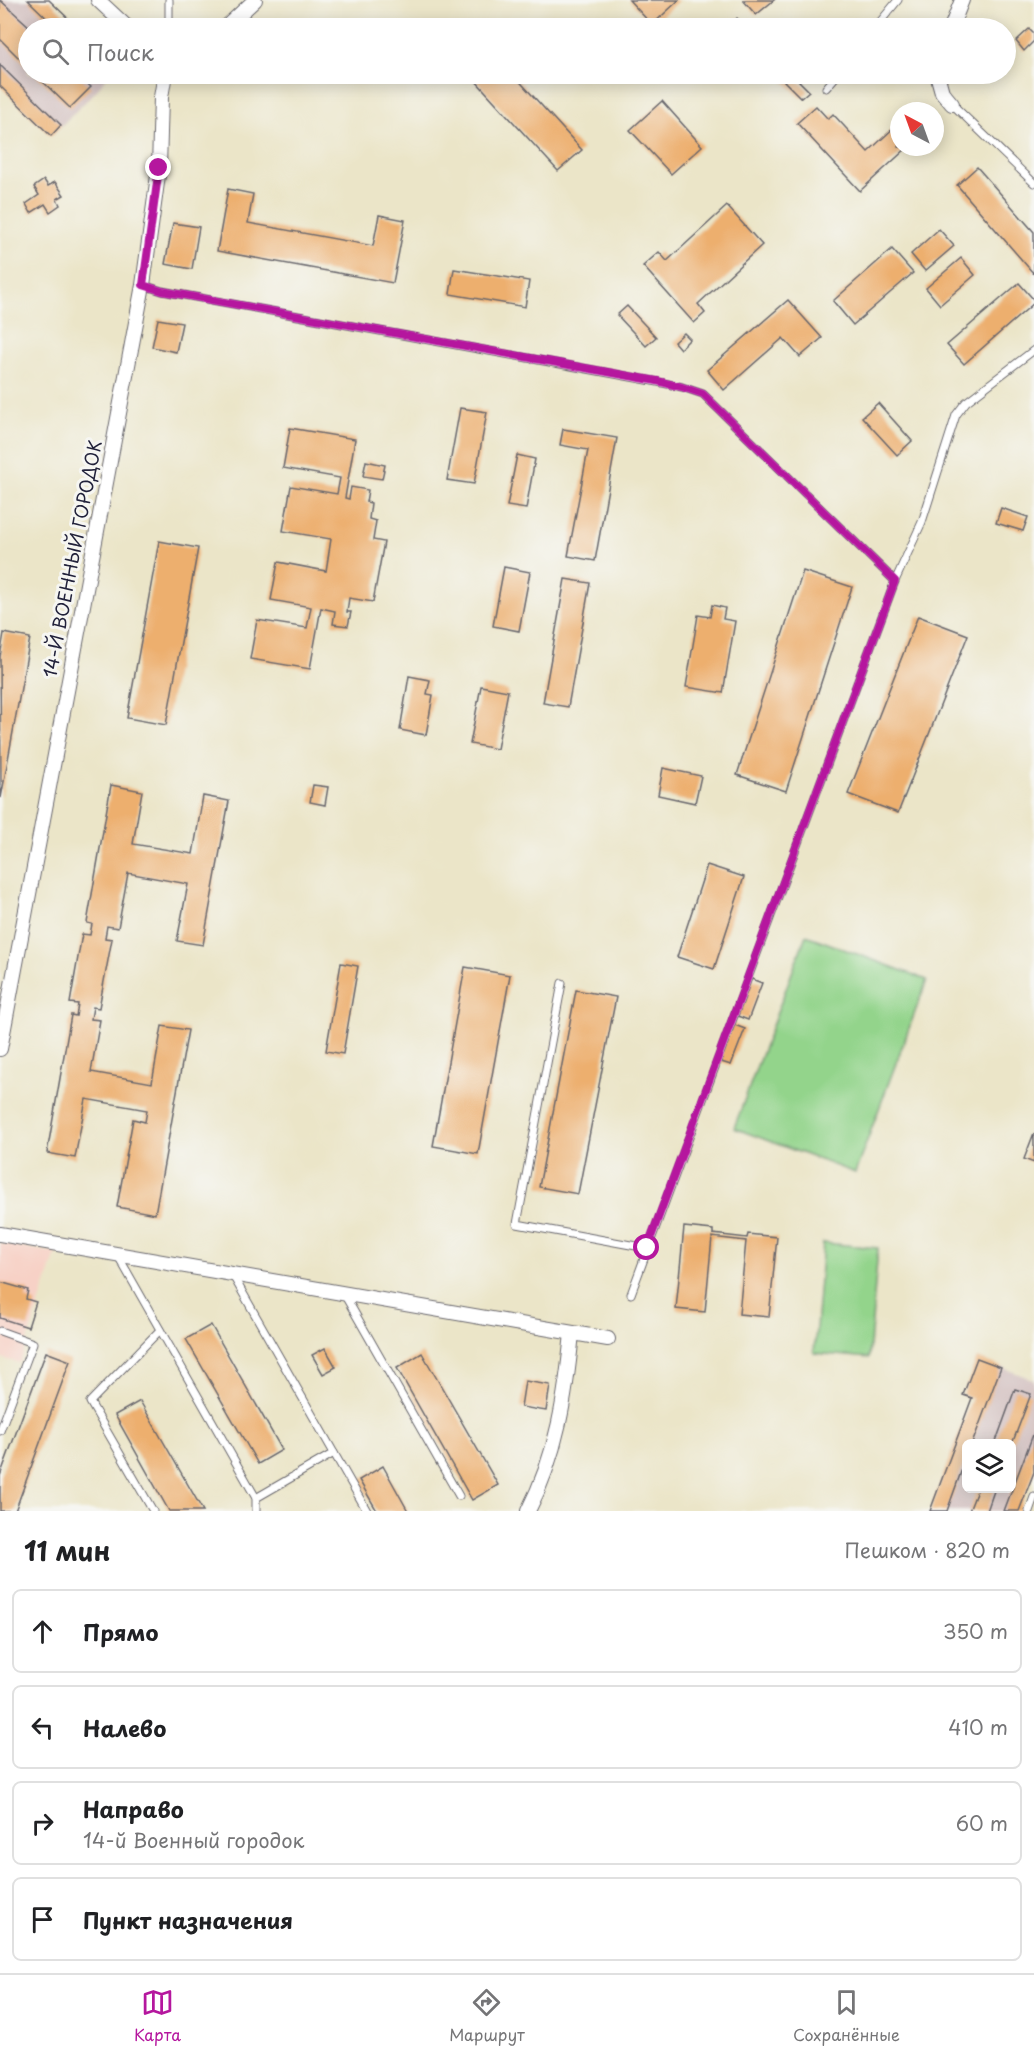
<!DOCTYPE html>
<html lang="ru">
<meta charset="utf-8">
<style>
:root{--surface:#fff;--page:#f2f2f2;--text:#202124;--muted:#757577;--line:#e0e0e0;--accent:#b5179e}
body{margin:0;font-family:"Playpen Sans",sans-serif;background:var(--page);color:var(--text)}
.controls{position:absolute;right:18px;bottom:18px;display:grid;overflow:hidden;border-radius:9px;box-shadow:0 3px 15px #0003}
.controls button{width:54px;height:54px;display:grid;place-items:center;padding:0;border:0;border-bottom:2px solid var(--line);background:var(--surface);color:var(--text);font:30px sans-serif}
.compass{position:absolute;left:890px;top:102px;width:54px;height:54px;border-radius:50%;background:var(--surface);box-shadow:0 3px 15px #0003;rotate:319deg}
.stop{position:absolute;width:18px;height:18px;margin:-14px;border:4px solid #b5179e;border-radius:50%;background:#fff}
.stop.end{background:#b5179e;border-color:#fff;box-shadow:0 2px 6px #0008}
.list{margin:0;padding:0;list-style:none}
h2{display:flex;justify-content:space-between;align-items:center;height:78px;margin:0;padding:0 24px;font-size:26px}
h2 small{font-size:20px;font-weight:400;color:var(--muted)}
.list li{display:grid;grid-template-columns:39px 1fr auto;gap:18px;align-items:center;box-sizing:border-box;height:84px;margin:0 12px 12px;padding:0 12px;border:2px solid var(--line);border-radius:9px}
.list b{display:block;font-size:22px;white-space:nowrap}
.list p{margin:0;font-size:20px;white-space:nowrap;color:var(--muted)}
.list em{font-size:20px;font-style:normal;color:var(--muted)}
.icon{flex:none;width:33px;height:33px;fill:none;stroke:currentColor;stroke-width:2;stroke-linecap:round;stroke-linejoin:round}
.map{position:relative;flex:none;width:1034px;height:1511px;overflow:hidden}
.search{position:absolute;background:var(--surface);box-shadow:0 3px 15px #0003;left:18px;right:18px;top:18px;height:66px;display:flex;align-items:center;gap:15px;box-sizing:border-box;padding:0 21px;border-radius:33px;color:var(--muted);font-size:22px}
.sheet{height:462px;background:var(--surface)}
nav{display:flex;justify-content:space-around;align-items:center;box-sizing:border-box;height:84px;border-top:2px solid var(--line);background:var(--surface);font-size:16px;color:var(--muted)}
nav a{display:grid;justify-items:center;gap:3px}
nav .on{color:var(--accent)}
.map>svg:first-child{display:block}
</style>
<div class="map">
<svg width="1034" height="1511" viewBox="0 0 1034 1511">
<rect width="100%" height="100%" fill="#f6f6f2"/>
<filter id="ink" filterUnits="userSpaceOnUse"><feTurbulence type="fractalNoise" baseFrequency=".0167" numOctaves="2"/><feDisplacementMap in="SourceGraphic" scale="12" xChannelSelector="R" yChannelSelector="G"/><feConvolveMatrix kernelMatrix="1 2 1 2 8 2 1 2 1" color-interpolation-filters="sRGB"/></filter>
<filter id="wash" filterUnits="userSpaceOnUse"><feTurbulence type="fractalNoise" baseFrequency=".008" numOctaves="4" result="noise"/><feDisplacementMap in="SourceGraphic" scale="24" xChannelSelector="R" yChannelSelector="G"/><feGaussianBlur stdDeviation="1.35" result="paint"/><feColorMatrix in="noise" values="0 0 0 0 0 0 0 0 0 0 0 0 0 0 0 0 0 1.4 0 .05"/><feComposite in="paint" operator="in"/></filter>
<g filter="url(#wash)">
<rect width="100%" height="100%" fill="#ebe5c8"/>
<!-- built -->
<path fill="#f7d1c6" d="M0 1243 56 1253 20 1363 0 1358Z"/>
<!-- industrial -->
<g fill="#d2bfbf" fill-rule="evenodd">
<path d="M0 0H49L78 28H28V74H108L97 90 51 136 0 86Z"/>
<path d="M977 1358 1034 1380V1472L1019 1511H930L972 1398 963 1395ZM966 1444H1012V1488H966Z"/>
</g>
<!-- green -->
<g fill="#93d48b" stroke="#5a7b63" stroke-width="1.5">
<path d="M806 935 927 980 855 1173 734 1128Z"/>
<path d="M823 1243 878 1248 869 1358 814 1353Z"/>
</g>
<g id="blocks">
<!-- building -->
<g fill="#edaf6e">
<path d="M0 0 31 28H28V67L0 39Z"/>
<path d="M28 0H49L78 28H57Z"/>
<path d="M629 0H679L652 25Z"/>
<path d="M743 0H774L756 15Z"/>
<path d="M737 18 747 28H732L730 26Z"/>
<path d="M1029 29 1034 34V41L1024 51 1016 41Z"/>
<path d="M0 65 61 125 51 136 0 86Z"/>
<path d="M35 74H77L91 87 70 108Z"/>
<path d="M479 74H513L582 150 558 171 474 79Z"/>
<path d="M777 74H792L809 91 801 98Z"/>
<path d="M662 101 702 146 671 174 630 130Z"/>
<path d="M816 106 828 119 833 114 868 152 899 123V147H908L860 191 797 123Z"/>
<path d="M977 167 1034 232V274L957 185Z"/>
<path d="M44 180 48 186 55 182 64 195 57 199 60 205 50 212 45 204 31 213 26 204 39 195 34 187Z"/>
<path d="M228 189 253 194 248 223 373 246 379 215 405 220 393 283 217 251Z"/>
<path d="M727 206 762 245 698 304 705 313 694 323 643 266 659 252 667 261Z"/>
<path d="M173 223 199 227 192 269 165 264Z"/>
<path d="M939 229 954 246 925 271 911 254Z"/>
<path d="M892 249 913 273 853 325 833 301Z"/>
<path d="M961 258 975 275 940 305 926 288Z"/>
<path d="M454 269 529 281 525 307 450 294Z"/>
<path d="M1019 283 1034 300V303L964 364 947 345Z"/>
<path d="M788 300 822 338 800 357 783 338 724 390 707 370Z"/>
<path d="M627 306 656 337 646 346 617 315Z"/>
<path d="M158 319 182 323 176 352 152 347Z"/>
<path d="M684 333 690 339 680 349 674 342Z"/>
<path d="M878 403 912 441 897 455 862 417Z"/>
<path d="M460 408 487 412 474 484 447 480Z"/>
<path d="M290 428 355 439 345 498 349 499 351 487 368 490 366 502 371 503 369 519 376 521 373 540 384 542 373 602 349 598 347 612H351L348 626 333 624 335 611 321 608 310 669 250 659 257 620 307 628 311 607 271 600 278 562 326 571 331 539 283 531 291 486 337 494 340 478 283 468Z"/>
<path d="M563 429 617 438 595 561 568 556 588 450 560 445Z"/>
<path d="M517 455 535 459 526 509 507 506Z"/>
<path d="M366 461 385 465 382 479 363 476Z"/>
<path d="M1001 508 1028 517 1023 531 996 523Z"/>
<path d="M159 541 198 548 166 725 127 718Z"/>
<path d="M504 567 530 572 519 631 493 626Z"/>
<path d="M803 571 852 587 786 791 737 775Z"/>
<path d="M565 579 590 583 568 707 543 703Z"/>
<path d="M712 605 725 608 723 619 735 621 723 693 686 687 698 615 710 617Z"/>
<path d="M918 616 968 635 898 813 848 794Z"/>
<path d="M4 633 30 638 1 798 0 657Z"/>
<path d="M409 676 430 680 427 694 433 695 426 735 400 730Z"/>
<path d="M481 686 508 691 497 749 470 744Z"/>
<path d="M663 768 701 776 695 803 658 795Z"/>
<path d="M111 785 142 791 133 844 193 854 203 796 229 801 203 945 177 941 188 884 128 873 118 928 107 926 105 938 112 939 99 1008 93 1007 91 1019 100 1020 91 1072 152 1083 162 1026 188 1030 155 1214 117 1207 133 1119 145 1122 147 1110 86 1099 75 1158 47 1153 71 1015 76 1016 78 1004 70 1003 82 934 90 935 92 924 87 923Z"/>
<path d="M313 785 328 787 325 805 310 802Z"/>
<path d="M707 865 744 877 714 969 677 957Z"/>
<path d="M341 963 358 966 343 1054 326 1051Z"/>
<path d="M465 967 510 975 478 1154 433 1146Z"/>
<path d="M749 978 762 983 748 1020 735 1015Z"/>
<path d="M576 990 616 997 578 1194 539 1187Z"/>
<path d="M732 1024 745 1029 731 1065 718 1061Z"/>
<path d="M1034 1133V1163L1024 1159Z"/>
<path d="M684 1227 713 1230V1234L747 1238 748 1234 777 1237 769 1317 739 1314 746 1241 712 1237 705 1312 676 1309Z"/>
<path d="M0 1282 28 1290 26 1299 36 1302 28 1327 0 1318Z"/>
<path d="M211 1325 282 1450 258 1464 186 1339Z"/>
<path d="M325 1348 336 1367 323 1374 312 1355Z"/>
<path d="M46 1352 70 1361 15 1511H0V1476Z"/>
<path d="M422 1353 498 1485 472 1500 397 1368Z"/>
<path d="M977 1358 1001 1367 972 1444H966V1458L947 1511H930L972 1398 963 1395Z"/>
<path d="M525 1381 550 1385 546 1411 521 1407Z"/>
<path d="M1015 1389 1031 1394 1012 1444H995Z"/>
<path d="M140 1401 203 1511H169L115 1415Z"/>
<path d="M1034 1432V1472L1019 1511H1004Z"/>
<path d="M383 1466 408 1511H377L359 1480Z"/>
<path d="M978 1488H995L987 1511H969Z"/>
</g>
</g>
</g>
<g filter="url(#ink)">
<use href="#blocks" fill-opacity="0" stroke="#68666c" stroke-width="1.5"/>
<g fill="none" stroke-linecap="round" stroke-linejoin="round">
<defs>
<g id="service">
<path d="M169 28V0"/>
<path d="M875 28 898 0"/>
<path d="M826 88 838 74"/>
<path d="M952 104 1034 183"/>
<path d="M143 285 162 291 658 382 682 387 703 394 895 581"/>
<path d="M562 983 517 1224 647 1248"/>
<path d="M117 1254 256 1498V1511"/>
<path d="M232 1274 367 1511"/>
<path d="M344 1294 459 1496"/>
<path d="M631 1294 895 581 922 522 956 415 966 402 1034 350"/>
<path d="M0 1331 33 1343 0 1431"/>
<path d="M256 1498 334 1453"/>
<path d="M153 1511 90 1402 160 1330"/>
<path d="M1029 1511 1034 1497"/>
</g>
<g id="minor">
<path d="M98 0 128 28"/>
<path d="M225 28 255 0"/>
<path d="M951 28 962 0"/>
<path d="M937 74 942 92 952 104"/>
<path d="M0 1049 143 285 159 168 161 97 165 74"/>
<path d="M0 1234 608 1339"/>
<path d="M528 1511C557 1455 566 1395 572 1333"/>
</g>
</defs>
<!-- service casing -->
<use href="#service" stroke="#68666c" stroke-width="9"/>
<!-- minor casing -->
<use href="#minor" stroke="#68666c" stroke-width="16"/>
<!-- service -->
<use href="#service" stroke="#fff" stroke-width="7"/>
<!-- minor -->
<use href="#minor" stroke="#fff" stroke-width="14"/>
</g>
</g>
<g fill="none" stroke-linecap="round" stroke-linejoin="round" filter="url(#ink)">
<!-- route -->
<path stroke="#b5179e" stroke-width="8" d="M159 168 143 285 162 291 657 381 682 387 703 394 895 581 647 1248"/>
</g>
<g text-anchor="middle" stroke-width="6" stroke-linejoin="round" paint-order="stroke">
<!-- street labels -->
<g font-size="18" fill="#22223b" stroke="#f6f6f2">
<text transform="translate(73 559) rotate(-79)" y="6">14-Й ВОЕННЫЙ ГОРОДОК</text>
</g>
</g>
</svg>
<div class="controls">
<button><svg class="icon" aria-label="layers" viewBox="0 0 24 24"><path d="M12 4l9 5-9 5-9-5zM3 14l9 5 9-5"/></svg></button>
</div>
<svg class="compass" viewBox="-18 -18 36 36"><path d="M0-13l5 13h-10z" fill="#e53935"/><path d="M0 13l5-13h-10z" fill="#757577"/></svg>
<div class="stop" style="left:647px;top:1248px"></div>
<div class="stop end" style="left:159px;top:168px"></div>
<div class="search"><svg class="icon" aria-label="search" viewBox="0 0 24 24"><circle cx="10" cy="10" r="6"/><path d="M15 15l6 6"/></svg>Поиск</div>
</div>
<section class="sheet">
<h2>11 мин<small>Пешком · 820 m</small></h2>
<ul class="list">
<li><svg class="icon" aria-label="ahead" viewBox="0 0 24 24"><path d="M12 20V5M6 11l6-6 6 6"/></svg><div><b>Прямо</b></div><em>350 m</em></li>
<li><svg class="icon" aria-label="left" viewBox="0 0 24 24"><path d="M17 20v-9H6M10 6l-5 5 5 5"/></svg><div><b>Налево</b></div><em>410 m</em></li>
<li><svg class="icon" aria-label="right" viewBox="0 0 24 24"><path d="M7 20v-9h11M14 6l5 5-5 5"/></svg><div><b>Направо</b><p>14-й Военный городок</p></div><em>60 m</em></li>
<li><svg class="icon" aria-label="arrive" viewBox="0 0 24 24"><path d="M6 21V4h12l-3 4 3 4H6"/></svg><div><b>Пункт назначения</b></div></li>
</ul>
</section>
<nav>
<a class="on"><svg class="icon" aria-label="map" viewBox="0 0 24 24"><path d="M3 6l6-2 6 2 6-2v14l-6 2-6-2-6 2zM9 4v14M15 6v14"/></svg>Карта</a>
<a><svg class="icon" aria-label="directions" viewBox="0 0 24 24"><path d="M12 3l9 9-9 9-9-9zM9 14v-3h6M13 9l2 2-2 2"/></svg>Маршрут</a>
<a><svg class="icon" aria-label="saved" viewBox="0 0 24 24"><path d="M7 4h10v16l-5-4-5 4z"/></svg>Сохранённые</a>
</nav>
